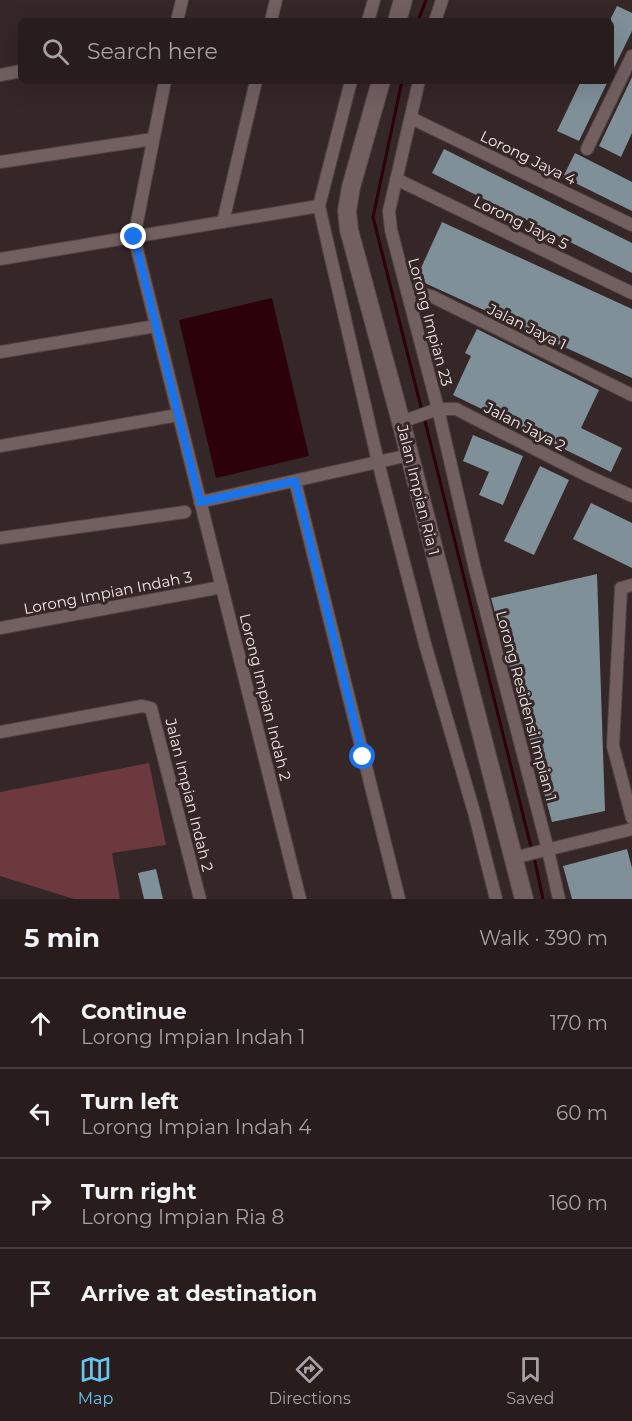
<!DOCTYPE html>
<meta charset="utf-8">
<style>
:root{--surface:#281c1d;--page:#34292a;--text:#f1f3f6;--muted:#a5a1a4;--line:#443a3b;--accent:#66c4ef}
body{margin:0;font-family:Montserrat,sans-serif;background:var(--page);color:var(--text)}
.stop{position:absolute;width:18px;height:18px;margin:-14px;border:4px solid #1a73e8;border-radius:50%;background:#fff}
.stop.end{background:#1a73e8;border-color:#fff;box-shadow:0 2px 6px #0008}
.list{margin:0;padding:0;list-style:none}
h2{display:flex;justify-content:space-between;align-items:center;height:78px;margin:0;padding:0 24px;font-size:26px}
h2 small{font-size:20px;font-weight:400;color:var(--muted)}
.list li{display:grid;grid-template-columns:39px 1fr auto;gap:18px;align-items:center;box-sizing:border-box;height:90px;padding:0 24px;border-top:2px solid var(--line)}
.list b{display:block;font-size:22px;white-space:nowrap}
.list p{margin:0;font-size:20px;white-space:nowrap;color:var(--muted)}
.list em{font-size:20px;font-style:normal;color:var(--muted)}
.icon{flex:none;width:33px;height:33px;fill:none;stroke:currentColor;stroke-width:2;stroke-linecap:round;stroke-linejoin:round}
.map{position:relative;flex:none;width:632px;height:899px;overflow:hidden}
.search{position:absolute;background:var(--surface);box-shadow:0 6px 24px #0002;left:18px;right:18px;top:18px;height:66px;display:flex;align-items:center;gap:15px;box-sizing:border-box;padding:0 21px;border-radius:9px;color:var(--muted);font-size:22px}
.sheet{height:438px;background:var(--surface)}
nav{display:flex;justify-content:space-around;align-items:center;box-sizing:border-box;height:84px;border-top:2px solid var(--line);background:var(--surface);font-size:16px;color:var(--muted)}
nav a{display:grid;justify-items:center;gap:3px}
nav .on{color:var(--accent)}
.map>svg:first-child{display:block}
</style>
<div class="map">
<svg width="632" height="899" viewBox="0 0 632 899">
<rect width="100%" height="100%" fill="#352627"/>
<!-- green -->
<path fill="#6b393e" d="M149 763 166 845 112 853 120 899H74L0 876V792Z"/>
<!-- water -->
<path fill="#2c0109" d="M272 298 309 456 216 478 179 320Z"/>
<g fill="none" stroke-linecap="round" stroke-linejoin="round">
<!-- stream -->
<g stroke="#2c0109" stroke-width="3">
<path d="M418 21 426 0"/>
<path d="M402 81 373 217 422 411"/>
<path d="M424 417 532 851"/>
<path d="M534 857 543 899"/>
</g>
</g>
<!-- building -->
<g fill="#7f9099">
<path d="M617 6 632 13V31L611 74V18Z"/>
<path d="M632 77V133L621 157 599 146Z"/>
<path d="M581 81H608L579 141 557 131Z"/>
<path d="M444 149 632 243V273L432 173Z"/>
<path d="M575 153 632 182V211L563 177Z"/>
<path d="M442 222 632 309V378L416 279Z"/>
<path d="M477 329 599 390 581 428 622 448 611 472 453 395 471 356 465 353Z"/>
<path d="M473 435 523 456 503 505 479 495 489 472 463 461Z"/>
<path d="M540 466 569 480 534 555 504 541Z"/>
<path d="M591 503 632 523V568L573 539Z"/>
<path d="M597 574 605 811 552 822 491 598Z"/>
<path d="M627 849 632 868V899H572L563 866Z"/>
<path d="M156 869 163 899H144L138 873Z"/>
</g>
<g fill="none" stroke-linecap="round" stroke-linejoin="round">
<defs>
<g id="street">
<path d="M177 21 182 0"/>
<path d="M271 21 276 0"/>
<path d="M368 21 374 0"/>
<path d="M435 21 442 0"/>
<path d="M0 75 21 71"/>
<path d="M165 81 134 237 300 899"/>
<path d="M351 81 319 206 378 462 425 644 474 812 496 899"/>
<path d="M419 81 389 211 391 230 438 409 475 569 548 850 559 899"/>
<path d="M411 118 632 225"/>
<path d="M587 149 632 56"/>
<path d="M0 162 153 139"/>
<path d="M396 179 632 293"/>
<path d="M223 222 256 81"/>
<path d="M0 259 319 206"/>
<path d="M407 290 431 296 632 395"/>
<path d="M0 352 156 326"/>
<path d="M401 422 438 409H456L588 476 632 496"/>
<path d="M0 446 178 415"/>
<path d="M295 481 399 899"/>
<path d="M200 502 409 455"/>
<path d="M0 538 185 512"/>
<path d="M632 585 621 588 613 746 632 818"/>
<path d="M0 628 222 587"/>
<path d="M0 732 142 706 151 708 200 899"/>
<path d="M513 858 632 829"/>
</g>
<g id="secondary">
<path d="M397 21 403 0"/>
<path d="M381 81 351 187 347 211 349 230 401 422 524 899"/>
</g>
</defs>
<!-- street casing -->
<use href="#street" stroke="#504343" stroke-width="14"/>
<!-- secondary casing -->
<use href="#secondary" stroke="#504343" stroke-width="20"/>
<!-- street -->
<use href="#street" stroke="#726061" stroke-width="12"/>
<!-- secondary -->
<use href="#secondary" stroke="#726061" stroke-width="18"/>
</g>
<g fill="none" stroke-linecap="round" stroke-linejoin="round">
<!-- route -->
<path stroke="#1a73e8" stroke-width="8" d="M134 237 200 502 295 481 363 757"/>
</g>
<g text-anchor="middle" stroke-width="6" stroke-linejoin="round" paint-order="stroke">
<!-- street labels -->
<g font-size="15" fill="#f0e6e6" stroke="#352627">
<text transform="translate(528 158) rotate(26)" y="5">Lorong Jaya 4</text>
<text transform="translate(521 223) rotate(26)" y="5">Lorong Jaya 5</text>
<text transform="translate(430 322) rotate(75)" y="5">Lorong Impian 23</text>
<text transform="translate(527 327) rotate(26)" y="5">Jalan Jaya 1</text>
<text transform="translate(525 427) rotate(27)" y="5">Jalan Jaya 2</text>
<text transform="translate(418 490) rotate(76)" y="5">Jalan Impian Ria 1</text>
<text transform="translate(108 593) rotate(-11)" y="5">Lorong Impian Indah 3</text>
<text transform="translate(265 697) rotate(76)" y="5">Lorong Impian Indah 2</text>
<text transform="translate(526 706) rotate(75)" y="5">Lorong Residensi Impian 1</text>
<text transform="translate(189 795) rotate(76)" y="5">Jalan Impian Indah 2</text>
</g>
</g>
</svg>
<div class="stop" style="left:363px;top:757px"></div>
<div class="stop end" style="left:134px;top:237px"></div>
<div class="search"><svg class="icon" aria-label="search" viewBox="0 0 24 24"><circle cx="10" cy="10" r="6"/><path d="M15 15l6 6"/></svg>Search here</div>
</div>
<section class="sheet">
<h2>5 min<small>Walk · 390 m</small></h2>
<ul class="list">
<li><svg class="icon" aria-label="ahead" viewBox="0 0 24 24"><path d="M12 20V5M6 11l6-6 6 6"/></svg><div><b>Continue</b><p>Lorong Impian Indah 1</p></div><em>170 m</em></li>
<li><svg class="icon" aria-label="left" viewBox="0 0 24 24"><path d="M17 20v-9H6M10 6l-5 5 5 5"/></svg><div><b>Turn left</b><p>Lorong Impian Indah 4</p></div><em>60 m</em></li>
<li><svg class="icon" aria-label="right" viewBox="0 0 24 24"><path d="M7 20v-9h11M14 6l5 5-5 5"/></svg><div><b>Turn right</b><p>Lorong Impian Ria 8</p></div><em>160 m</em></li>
<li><svg class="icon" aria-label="arrive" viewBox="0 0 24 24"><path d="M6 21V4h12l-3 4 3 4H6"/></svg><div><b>Arrive at destination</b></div></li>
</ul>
</section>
<nav>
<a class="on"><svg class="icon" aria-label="map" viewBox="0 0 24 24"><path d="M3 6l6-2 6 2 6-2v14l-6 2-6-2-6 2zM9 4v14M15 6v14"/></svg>Map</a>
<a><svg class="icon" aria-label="directions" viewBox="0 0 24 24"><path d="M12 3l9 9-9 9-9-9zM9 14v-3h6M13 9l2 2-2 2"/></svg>Directions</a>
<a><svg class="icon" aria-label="saved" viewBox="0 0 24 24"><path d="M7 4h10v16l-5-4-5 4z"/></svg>Saved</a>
</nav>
